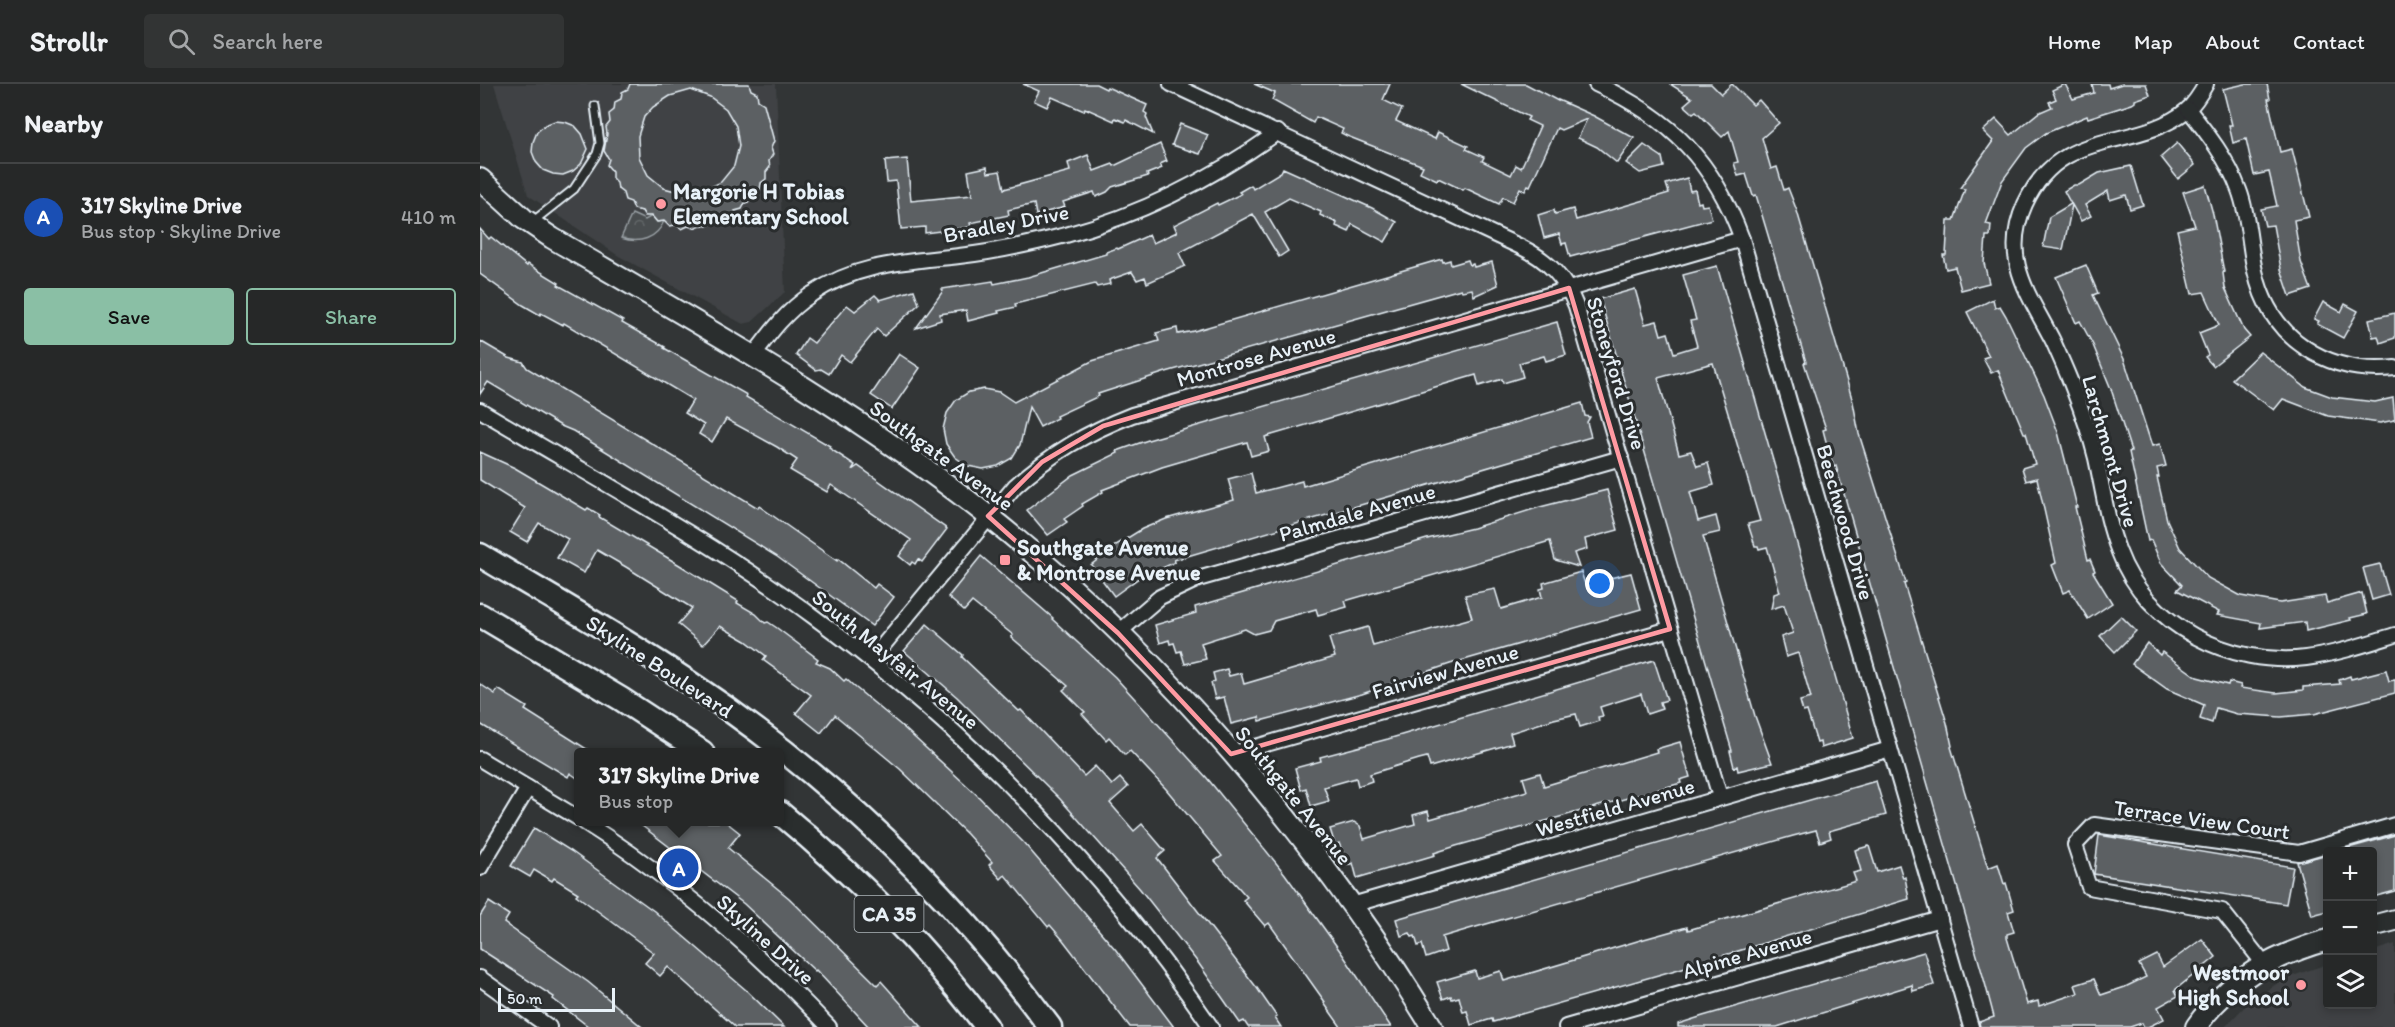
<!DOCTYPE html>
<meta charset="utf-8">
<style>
:root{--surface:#262828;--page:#323434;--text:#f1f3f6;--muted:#a4a6a8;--line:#424445;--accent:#8abfa5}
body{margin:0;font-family:Itim,sans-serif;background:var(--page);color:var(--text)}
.controls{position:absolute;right:18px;bottom:18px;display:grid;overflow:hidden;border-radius:6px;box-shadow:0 3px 9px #0003}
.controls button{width:54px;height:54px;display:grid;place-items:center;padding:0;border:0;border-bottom:2px solid var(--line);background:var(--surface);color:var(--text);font:30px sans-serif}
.scale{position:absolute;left:18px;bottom:15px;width:117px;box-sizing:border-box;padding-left:6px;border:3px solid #e8f1f8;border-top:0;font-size:16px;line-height:21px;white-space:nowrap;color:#e8f1f8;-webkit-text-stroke:4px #2a2d2e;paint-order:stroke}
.you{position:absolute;left:1120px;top:500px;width:21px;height:21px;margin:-15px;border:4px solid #fff;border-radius:50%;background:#1a73e8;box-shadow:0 0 0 9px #1a73e833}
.badge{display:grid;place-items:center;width:39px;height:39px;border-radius:50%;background:var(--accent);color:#fff;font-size:20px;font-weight:700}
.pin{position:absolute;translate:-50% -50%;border:3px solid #fff;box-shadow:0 2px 6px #0006}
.popup{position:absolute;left:94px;top:664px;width:210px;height:78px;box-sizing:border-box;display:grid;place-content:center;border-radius:6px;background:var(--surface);filter:drop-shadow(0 2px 4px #0005);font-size:20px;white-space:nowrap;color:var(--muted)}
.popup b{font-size:22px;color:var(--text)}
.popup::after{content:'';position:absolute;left:50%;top:100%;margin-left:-12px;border:12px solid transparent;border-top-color:var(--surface)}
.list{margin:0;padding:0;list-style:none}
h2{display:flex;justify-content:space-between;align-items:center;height:78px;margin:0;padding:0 24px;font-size:26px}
h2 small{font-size:20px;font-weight:400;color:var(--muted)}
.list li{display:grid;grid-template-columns:39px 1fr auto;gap:18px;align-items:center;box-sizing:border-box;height:108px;padding:0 24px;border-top:2px solid var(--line)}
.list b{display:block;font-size:22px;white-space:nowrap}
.list p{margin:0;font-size:20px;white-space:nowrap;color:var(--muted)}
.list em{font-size:20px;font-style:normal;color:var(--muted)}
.actions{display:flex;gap:12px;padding:18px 24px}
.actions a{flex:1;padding:14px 0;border:2px solid var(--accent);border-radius:6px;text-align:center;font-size:21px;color:var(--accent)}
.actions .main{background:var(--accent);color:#111}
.icon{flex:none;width:33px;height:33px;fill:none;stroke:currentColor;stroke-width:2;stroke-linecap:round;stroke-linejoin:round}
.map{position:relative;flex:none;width:1915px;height:943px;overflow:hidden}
header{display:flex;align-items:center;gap:36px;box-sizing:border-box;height:84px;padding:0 30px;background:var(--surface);border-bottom:2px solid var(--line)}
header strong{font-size:28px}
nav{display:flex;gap:33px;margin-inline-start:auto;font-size:21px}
.search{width:420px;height:54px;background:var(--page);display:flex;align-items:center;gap:15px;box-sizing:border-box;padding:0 21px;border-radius:6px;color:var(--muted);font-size:22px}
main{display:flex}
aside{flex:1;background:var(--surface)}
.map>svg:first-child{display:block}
</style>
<header>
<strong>Strollr</strong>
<div class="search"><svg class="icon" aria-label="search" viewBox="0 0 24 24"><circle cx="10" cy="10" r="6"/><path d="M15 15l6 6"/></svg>Search here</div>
<nav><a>Home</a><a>Map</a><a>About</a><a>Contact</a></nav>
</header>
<main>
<aside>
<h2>Nearby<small></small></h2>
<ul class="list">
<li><span class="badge" style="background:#1a4fb4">A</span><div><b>317 Skyline Drive</b><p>Bus stop · Skyline Drive</p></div><em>410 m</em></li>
</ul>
<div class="actions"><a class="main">Save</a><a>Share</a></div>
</aside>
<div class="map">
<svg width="1915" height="943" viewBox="0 0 1915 943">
<defs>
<pattern id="forest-crowns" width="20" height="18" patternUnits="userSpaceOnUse" patternTransform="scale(1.5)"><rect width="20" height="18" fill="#494d4f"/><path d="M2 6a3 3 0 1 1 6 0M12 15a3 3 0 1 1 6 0" fill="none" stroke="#636769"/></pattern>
</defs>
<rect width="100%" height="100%" fill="#323536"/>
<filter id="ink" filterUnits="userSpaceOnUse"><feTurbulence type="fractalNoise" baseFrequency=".0167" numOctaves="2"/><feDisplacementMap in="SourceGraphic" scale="12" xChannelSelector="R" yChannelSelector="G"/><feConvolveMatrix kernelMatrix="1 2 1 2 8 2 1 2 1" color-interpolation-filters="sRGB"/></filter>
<g filter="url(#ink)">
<!-- built -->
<g fill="#3f4244">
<path d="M14 0H296L305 208 272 238 263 240 137 171 48 111Z"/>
<path d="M1915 860V943H1745L1769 918 1804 895 1847 880 1848 920H1892L1893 867Z"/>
</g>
<!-- forest -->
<path fill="url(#forest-crowns)" stroke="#989fa4" stroke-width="1.5" d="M152 130 165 136 172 132 177 138 184 137C177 155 159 160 141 154Z"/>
<!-- building -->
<g fill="#5c6063" stroke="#e8f1f8" stroke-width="1.5" fill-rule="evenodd">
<path d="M150 0H269L271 6 277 9 278 16 284 20 294 57 291 64 293 70 289 77 290 83 286 88V95L281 99 280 106 274 110 272 117 265 119 262 125 255 127 252 133 245 134 238 140 234 138 227 142 221 141 214 144 208 142 202 145 196 141 189 142 184 137 177 138 172 132H165L162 127 154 125 151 118 145 116 143 109 138 105 137 99 132 94V87L127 81 129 75 124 67 127 50 126 43 130 38 129 30 134 26 135 18 141 15 142 8 148 5ZM211 6 230 13 246 25 256 42 259 62 254 82 241 98 223 107 203 109 184 104 168 91 159 73 158 52 164 33 173 23 190 12Z"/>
<path d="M543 0H616L626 5 627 3 667 21 664 28 667 30 666 33 673 50 646 36 645 38 635 34 634 37 605 24 604 27 572 13 567 23 554 17 559 7Z"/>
<path d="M774 0H910L903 16 922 25 916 37 955 55 958 48 988 62 986 65 1004 73 1002 77 1031 91 1036 81 1041 84 1060 42 1047 36 1049 33 981 0H1046L1078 17V16L1114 32 1154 54 1137 79 1117 63 1098 54 1107 35 1081 46 1077 44 1050 102 1048 101 1045 107 1040 104 1033 118 1023 113 1019 120 985 104 983 106 958 94 957 96 940 88 943 82 867 52 861 49 863 45 836 33 833 39 792 16 795 9Z"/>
<path d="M1190 0H1231L1241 10 1252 0 1273 21 1279 16 1299 39 1282 54 1291 85 1297 83 1304 106 1308 104 1317 127 1373 318 1379 350 1426 499 1424 500 1467 639 1472 662 1471 663 1508 784 1518 780 1524 800 1526 799 1534 826 1528 828 1534 848 1527 850V854L1547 920 1558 917 1559 922 1598 909 1595 901 1614 895 1621 911 1645 903 1666 893 1659 880 1677 871 1683 883 1722 855 1736 873 1695 906 1698 912 1678 923 1684 935 1668 943H1664L1662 939 1650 943H1500L1499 938 1514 933 1505 899 1356 382 1354 383 1349 369 1343 346 1346 345 1324 279 1326 278 1276 111 1273 112 1266 90 1258 92 1254 79 1258 78 1249 47 1242 53 1216 27 1213 29 1204 21 1212 14Z"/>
<path d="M1585 0 1593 15 1614 9 1612 0H1628L1629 4 1642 0H1666L1670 11 1655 16V18L1652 20 1608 34 1607 32 1566 49 1546 64 1522 97 1506 140 1511 141 1510 152H1506L1504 179 1509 199 1481 206 1475 183 1466 185 1463 171H1466L1468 136H1474L1485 105 1480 104 1513 57 1503 47 1516 35 1531 51 1558 29 1572 23 1569 18 1576 15 1572 6Z"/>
<path d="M1765 0H1787L1790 15H1788L1800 68 1812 65 1829 133 1814 136 1821 178 1831 205 1810 212 1801 185 1793 141 1785 142 1781 125 1797 122 1789 88 1774 91 1766 55 1753 59 1749 41H1752L1743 5Z"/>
<path d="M75 37 85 38 95 42 102 50 108 65 101 80 93 87 83 91 73 90 63 86 56 78 52 68 53 58 57 48 65 41Z"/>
<path d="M700 40 728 51 720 70 692 61Z"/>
<path d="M1697 59 1715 81 1698 95 1681 73Z"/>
<path d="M680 60 687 77 680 80 682 84 667 90 668 92 632 103 627 108 616 113 614 108 583 118 585 123 570 127 556 131 554 120 528 126 529 131 490 139 491 143 445 149V143L421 145 416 97 407 98 405 77 427 75 431 117 492 111 488 87 507 83 508 89 520 87 524 105 590 87 588 79 608 71 614 87 633 80 634 82Z"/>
<path d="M1164 61 1182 73 1184 83 1160 89 1146 79Z"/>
<path d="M1651 82 1663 121 1650 125 1646 111 1630 116 1628 107 1605 121 1611 132 1601 137 1592 121 1583 166 1563 163 1569 133 1591 120 1584 107 1594 101H1599L1619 89Z"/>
<path d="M803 84 892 124 917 138 905 158 872 140 869 148 856 142 857 139 840 131 841 128 809 114 785 128 808 167 799 173 773 130 699 169 705 182 667 199 665 193 657 196 652 188 629 196 630 200 617 203 615 200 535 220 536 223 518 227 519 229 488 237 486 226 460 230 461 236 436 244 463 207 462 205 513 197 514 200 548 193 626 170V168L637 164 638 165 669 151 673 159 697 148 694 141 737 119 738 121 761 110 759 108 771 101 773 105 801 88Z"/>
<path d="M1207 94 1210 107 1215 106 1218 119 1221 118 1222 122 1228 121 1232 135 1090 173 1086 159 1082 160 1079 150 1064 154 1058 131 1074 126 1075 130 1093 125 1096 136 1189 109 1186 100Z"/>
<path d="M1725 101 1733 130 1744 188 1743 189 1745 204 1764 246 1770 253 1733 282 1725 273 1728 271 1719 249 1739 241 1724 208 1712 210 1697 146 1715 142 1703 108Z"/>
<path d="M0 145 9 155 11 153 47 182 48 180 79 199 78 201 143 237 142 239 185 263 184 264 267 311 266 313 350 362 349 364 375 381 372 386 378 382 467 445 442 478 438 475 435 480 432 478 430 481 419 472 431 456 351 401 347 408 310 386 317 376 297 363 246 335 232 358 219 350 224 341 205 329 213 316 84 239 83 241 61 229 60 231 43 221 0 190Z"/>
<path d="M962 175 963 178 970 176 971 181 988 176 990 181 993 180 994 183 1012 178 1018 201 994 212 992 205 982 207 981 205 686 288 618 310 619 312 576 332 577 334 560 343 549 323 540 361 532 374 518 382 503 385 488 382 475 373 466 360 463 345 467 329 476 316 489 308 504 305 519 308 534 318 612 277 679 257 676 249 697 244 698 250 714 247Z"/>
<path d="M1606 181 1618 209 1613 211 1644 275 1672 362 1680 360 1686 382 1677 384 1679 393H1677L1687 436 1700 464 1728 494 1761 512 1800 519 1845 512 1847 519 1882 509 1887 530 1870 534 1871 536 1826 547 1825 538 1780 544 1781 539 1737 531 1739 528 1697 506 1702 501 1681 479 1671 456 1668 457 1649 368 1651 367 1631 305 1613 261 1600 237 1596 239 1576 193Z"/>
<path d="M1237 182 1373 654 1341 664 1340 658 1337 659 1327 627 1323 628 1320 617 1331 614 1318 569 1306 573 1301 553 1313 549 1304 521 1291 525 1294 510 1300 508 1287 463 1279 465 1278 462H1275L1268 440 1280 437 1233 279 1178 294 1199 370 1211 367 1217 382 1228 379 1234 401 1210 408 1218 437 1236 432 1240 448 1223 452 1275 632 1292 679 1258 687 1257 682 1254 683 1250 667H1252L1120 215 1155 205 1165 240 1177 237 1181 251 1188 249 1194 269 1217 262 1210 237 1216 236 1203 191Z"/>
<path d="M434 206 439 220 404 252 397 245 370 278 361 271 349 290 341 285 336 286 316 271 327 254 334 259 367 221 375 227 395 211 400 216Z"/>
<path d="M1513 215 1515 224 1520 222 1526 232 1564 311 1578 348 1592 403 1597 423H1595L1608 476 1610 475 1615 487 1613 488 1632 519 1608 535 1590 506 1583 509 1572 481 1576 479 1557 394 1546 397 1542 384 1555 380 1546 349H1544L1518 286 1511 289 1503 274 1509 272 1487 228Z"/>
<path d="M1843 218 1861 228 1865 220 1878 227 1863 254 1837 240 1839 237 1834 235Z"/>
<path d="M1915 229V254L1900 259 1898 252 1893 253 1889 235Z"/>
<path d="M1077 238 1086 271 1066 277 1064 272 1039 279 1043 293 1023 299 1022 295 999 302 996 291 785 353 789 367 771 372 767 358 682 383 622 406 623 408 602 420 603 422 584 435 587 438 568 451 547 426 593 391 638 369 637 367 668 356Z"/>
<path d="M0 257 29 274 43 278 47 284 278 424 279 422 357 477 358 475 394 504 397 500 414 513 392 542 296 472 93 347 81 342 8 298 0 310Z"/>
<path d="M1780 268 1825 303 1852 313 1895 318 1913 314 1915 336 1900 339 1848 332 1803 315 1794 326 1752 295Z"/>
<path d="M419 270 440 284 412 325 391 311Z"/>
<path d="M1102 319 1105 332 1110 333 1107 338 1111 353 694 476 695 478 664 493 663 491 634 512 611 481 636 461 662 445 686 435 754 416 748 395 771 389 776 409 822 397 823 402Z"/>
<path d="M0 368 35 384 106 426 108 424 120 431 119 433 198 480 258 517 257 519 276 530 285 539 288 538 297 544 338 575 336 578 350 584 364 597 366 595 376 604 423 643 496 710 543 758 636 866 694 943H650L583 856 570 841 568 843 525 791 521 795 509 781 512 778 487 750 420 685 355 631 341 649 316 629 331 611 283 576 286 572 266 557 240 542 223 561 198 540 212 524 146 483 117 466 104 489 77 474 88 455 59 439 47 458 30 448 45 424 0 396Z"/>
<path d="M1127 406 1138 446 1105 455 1107 465 1094 469 1099 483 1075 476 1070 457 865 517 867 523 838 531 836 525 794 537 789 546 774 550 765 545 721 559 726 575 705 580 701 567 697 568 694 559 690 560 689 556 680 559 675 541 716 529 715 523 947 455 993 444 1060 423Z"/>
<path d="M501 472 573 534 572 535 635 593 727 694 805 790 863 871 911 943H861L844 919 845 918 789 839 785 842 763 816 767 813 735 777 742 772 686 705 650 667 645 671 629 653 626 656 602 630 605 628 583 606 588 602 531 553 533 551 492 518 484 527 468 513Z"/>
<path d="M1900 480 1909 511 1892 516 1883 484Z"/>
<path d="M1101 488 1105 500 1151 489 1161 525 970 580 882 610 780 637 779 633 751 640 744 613 735 615 731 599 735 597 733 589 747 585 749 592 761 589 764 600 855 573 849 554 888 543 893 562 992 534 985 511 1015 505 1021 525 1062 513 1060 505 1064 504 1063 499Z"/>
<path d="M1641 532 1656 547 1635 568 1620 552Z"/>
<path d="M447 540 483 571 482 573 539 627 541 626 604 692 615 682 632 701 640 694 648 703 630 719 654 747 662 740 685 767 677 774 777 904 797 933 795 934 801 943H768L764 937 760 939 719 880 660 805 580 715 477 613 424 567Z"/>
<path d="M1667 559 1680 571 1682 568 1717 593 1748 601 1749 598 1761 601 1760 604 1796 609 1823 606V603L1860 600 1859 596 1870 592 1871 595 1906 586 1909 597 1915 596V609L1834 630 1801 633 1757 630 1736 624 1732 639 1720 635 1724 621 1687 605 1652 580Z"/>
<path d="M1174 576 1187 616 1180 618 1182 625 1167 630 1161 610 1120 623 1123 632 1118 633 1119 637 1100 643 1096 630 1074 635 1030 649 1033 659 950 683 947 673 939 675 890 690 892 697 878 702 876 694 844 703 849 717 831 722 826 704 821 706 815 684 841 677 840 673 908 655Z"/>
<path d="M0 600 15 610 18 605 47 623 45 626 113 669H99V695L90 689 88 693 0 640Z"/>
<path d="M1200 658 1210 693 1200 696 1201 699 976 762 954 769 955 771 877 794 873 779 868 781 859 759 855 761 850 745 874 738 880 742 884 755 935 740 933 731 948 727 950 735 1047 707 1043 694 1060 689 1064 702 1177 668 1176 665Z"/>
<path d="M1396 697 1406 731 1349 747 1351 754 1340 758 1336 746 1313 752 989 845 962 853 966 867 946 874 942 860 938 862 935 852 932 853 930 849 921 852 916 835Z"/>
<path d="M157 738H246L260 749 248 764 309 814 397 901 401 897 442 943H389L336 886 335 887 264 820Z"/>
<path d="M54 744 91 767 174 827 266 906 304 943H255L188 883 180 892 165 879 174 869 96 811 98 809 74 794 72 797 54 786 50 793 31 782Z"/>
<path d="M1619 751 1813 783 1806 820 1614 790Z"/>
<path d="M1915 751V807L1893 813V768H1865V765Z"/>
<path d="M1389 762 1397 788 1419 781 1423 794 1425 793 1429 815 1199 885 1013 938 1012 935 991 941 987 927 983 928 979 913 972 915 971 912 963 915 957 898 995 887 997 894 1021 887 1024 897 1164 855 1207 843 1208 846 1376 797 1373 789 1381 787 1375 766Z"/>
<path d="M1848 770V827L1832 831 1817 778Z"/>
<path d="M9 818 29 831 24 839 108 898 162 943H109L73 915 74 913 0 865V832Z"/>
<path d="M1444 868 1454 901 1433 907 1432 901 1297 943H1198V940L1223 932Z"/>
</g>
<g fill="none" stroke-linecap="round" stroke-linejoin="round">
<defs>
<path id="lane" d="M51 139 94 105 117 70 120 59 115 22"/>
<g id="street">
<path d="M691 0 1041 163C1068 176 1085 194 1096 222L1240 713"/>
<path d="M1116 0C1191 34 1234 78 1262 155L1491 943"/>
<path d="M1726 0C1721 9 1715 19 1707 26 1654 69 1582 40 1545 120 1520 175 1549 210 1573 257 1580 273 1587 288 1593 304 1602 327 1610 350 1616 374 1623 406 1627 438 1639 468 1666 542 1751 583 1826 574 1856 570 1886 560 1915 551"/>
<path d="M1708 25C1728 50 1748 76 1759 106 1769 132 1769 161 1775 187 1790 256 1848 291 1915 284"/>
<path d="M273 272C290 249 307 226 332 210 378 179 426 178 479 172 516 168 551 160 586 151 663 130 733 94 798 48"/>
<path d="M0 326C112 393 229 455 334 533 487 645 624 786 731 943"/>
<path d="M638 549 680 513 718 495 1141 374"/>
<path d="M391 576 535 402C572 369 606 349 652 331L1262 155"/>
<path d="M751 670 1190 545"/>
<path d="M0 675 98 734"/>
<path d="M104 738C194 795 276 866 349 943"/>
<path d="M0 784 48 704"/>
<path d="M872 821 1410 665"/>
<path d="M1784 880 1742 827 1609 803 1595 761 1614 741 1819 769 1915 741"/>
<path d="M0 894 69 943"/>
<path d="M1086 943 1460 835"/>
</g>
<g id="secondary">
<path d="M0 95 44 135 72 154C221 241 373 325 508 432 680 569 838 755 952 943"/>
<path d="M1892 842 1915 836"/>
<path d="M1716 943C1748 896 1794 871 1848 856"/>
</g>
<g id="primary">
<path d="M0 471C70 513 142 553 210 599 349 691 471 809 570 943"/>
<path d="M0 531 141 615 222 668"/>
<path d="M300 729C376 792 447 864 507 943"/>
</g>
</defs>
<!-- lane casing -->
<use href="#lane" stroke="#e8f1f8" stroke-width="11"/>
<!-- street casing -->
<use href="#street" stroke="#e8f1f8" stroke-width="18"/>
<!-- secondary casing -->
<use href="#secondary" stroke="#e8f1f8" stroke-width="24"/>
<!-- primary casing -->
<use href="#primary" stroke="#e8f1f8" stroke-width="27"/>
<!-- lane -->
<use href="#lane" stroke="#2a2d2e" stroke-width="7"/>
<!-- street -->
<use href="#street" stroke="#2a2d2e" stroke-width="14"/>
<!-- secondary -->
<use href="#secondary" stroke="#2a2d2e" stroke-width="20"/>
<!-- primary -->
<use href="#primary" stroke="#2a2d2e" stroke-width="22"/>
</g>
</g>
<!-- marked area -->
<path fill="none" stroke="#ff9aa2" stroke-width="4.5" stroke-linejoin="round" d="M1089 204 1190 545 751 670 638 549 508 432 562 378 623 342Z"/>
<!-- markers -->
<g fill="#ff9aa2" stroke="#2a2d2e" stroke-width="2">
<circle cx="181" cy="120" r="6"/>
<rect x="519" y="470" width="12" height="12" rx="3"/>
<circle cx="1821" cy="901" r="6"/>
</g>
<g text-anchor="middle" stroke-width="6" stroke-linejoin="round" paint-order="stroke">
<!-- shield labels -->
<rect fill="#2a2d2e" stroke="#afb6bb" stroke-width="1.5" x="374.5" y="812" width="69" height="36" rx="4.5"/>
<g font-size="21" font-weight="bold" fill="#e8f1f8">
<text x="409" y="837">CA 35</text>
</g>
<!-- poi labels -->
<g font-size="22" font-weight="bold" fill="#e8f1f8" stroke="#2a2d2e" text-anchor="start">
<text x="193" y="115">Margorie H Tobias<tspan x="193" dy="25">Elementary School</tspan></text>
<text x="537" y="471">Southgate Avenue<tspan x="537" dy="25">&amp; Montrose Avenue</tspan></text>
<text x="1809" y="896" text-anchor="end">Westmoor<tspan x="1809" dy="25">High School</tspan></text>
</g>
<!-- street labels -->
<g font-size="22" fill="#e8f1f8" stroke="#2a2d2e">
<text transform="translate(526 139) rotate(-11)" y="8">Bradley Drive</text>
<text transform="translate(776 273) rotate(-16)" y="8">Montrose Avenue</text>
<text transform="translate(1137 289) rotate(73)" y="8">Stoneyford Drive</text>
<text transform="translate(1631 367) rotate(74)" y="8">Larchmont Drive</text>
<text transform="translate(462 371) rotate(36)" y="8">Southgate Avenue</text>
<text transform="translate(877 428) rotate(-16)" y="8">Palmdale Avenue</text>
<text transform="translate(1366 438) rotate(74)" y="8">Beechwood Drive</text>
<text transform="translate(416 575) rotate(39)" y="8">South Mayfair Avenue</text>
<text transform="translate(180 582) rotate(33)" y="8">Skyline Boulevard</text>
<text transform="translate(965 587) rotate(-16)" y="8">Fairview Avenue</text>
<text transform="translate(814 711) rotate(51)" y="8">Southgate Avenue</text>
<text transform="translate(1135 723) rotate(-16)" y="8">Westfield Avenue</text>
<text transform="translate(1722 735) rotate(8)" y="8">Terrace View Court</text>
<text transform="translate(286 855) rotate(42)" y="8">Skyline Drive</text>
<text transform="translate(1267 869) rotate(-16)" y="8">Alpine Avenue</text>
</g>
</g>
</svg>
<div class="controls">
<button>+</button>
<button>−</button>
<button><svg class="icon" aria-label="layers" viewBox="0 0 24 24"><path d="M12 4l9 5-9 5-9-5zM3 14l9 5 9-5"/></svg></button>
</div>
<div class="scale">50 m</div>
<div class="you"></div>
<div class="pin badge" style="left:199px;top:784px;background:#1a4fb4">A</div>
<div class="popup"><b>317 Skyline Drive</b>Bus stop</div>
</div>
</main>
